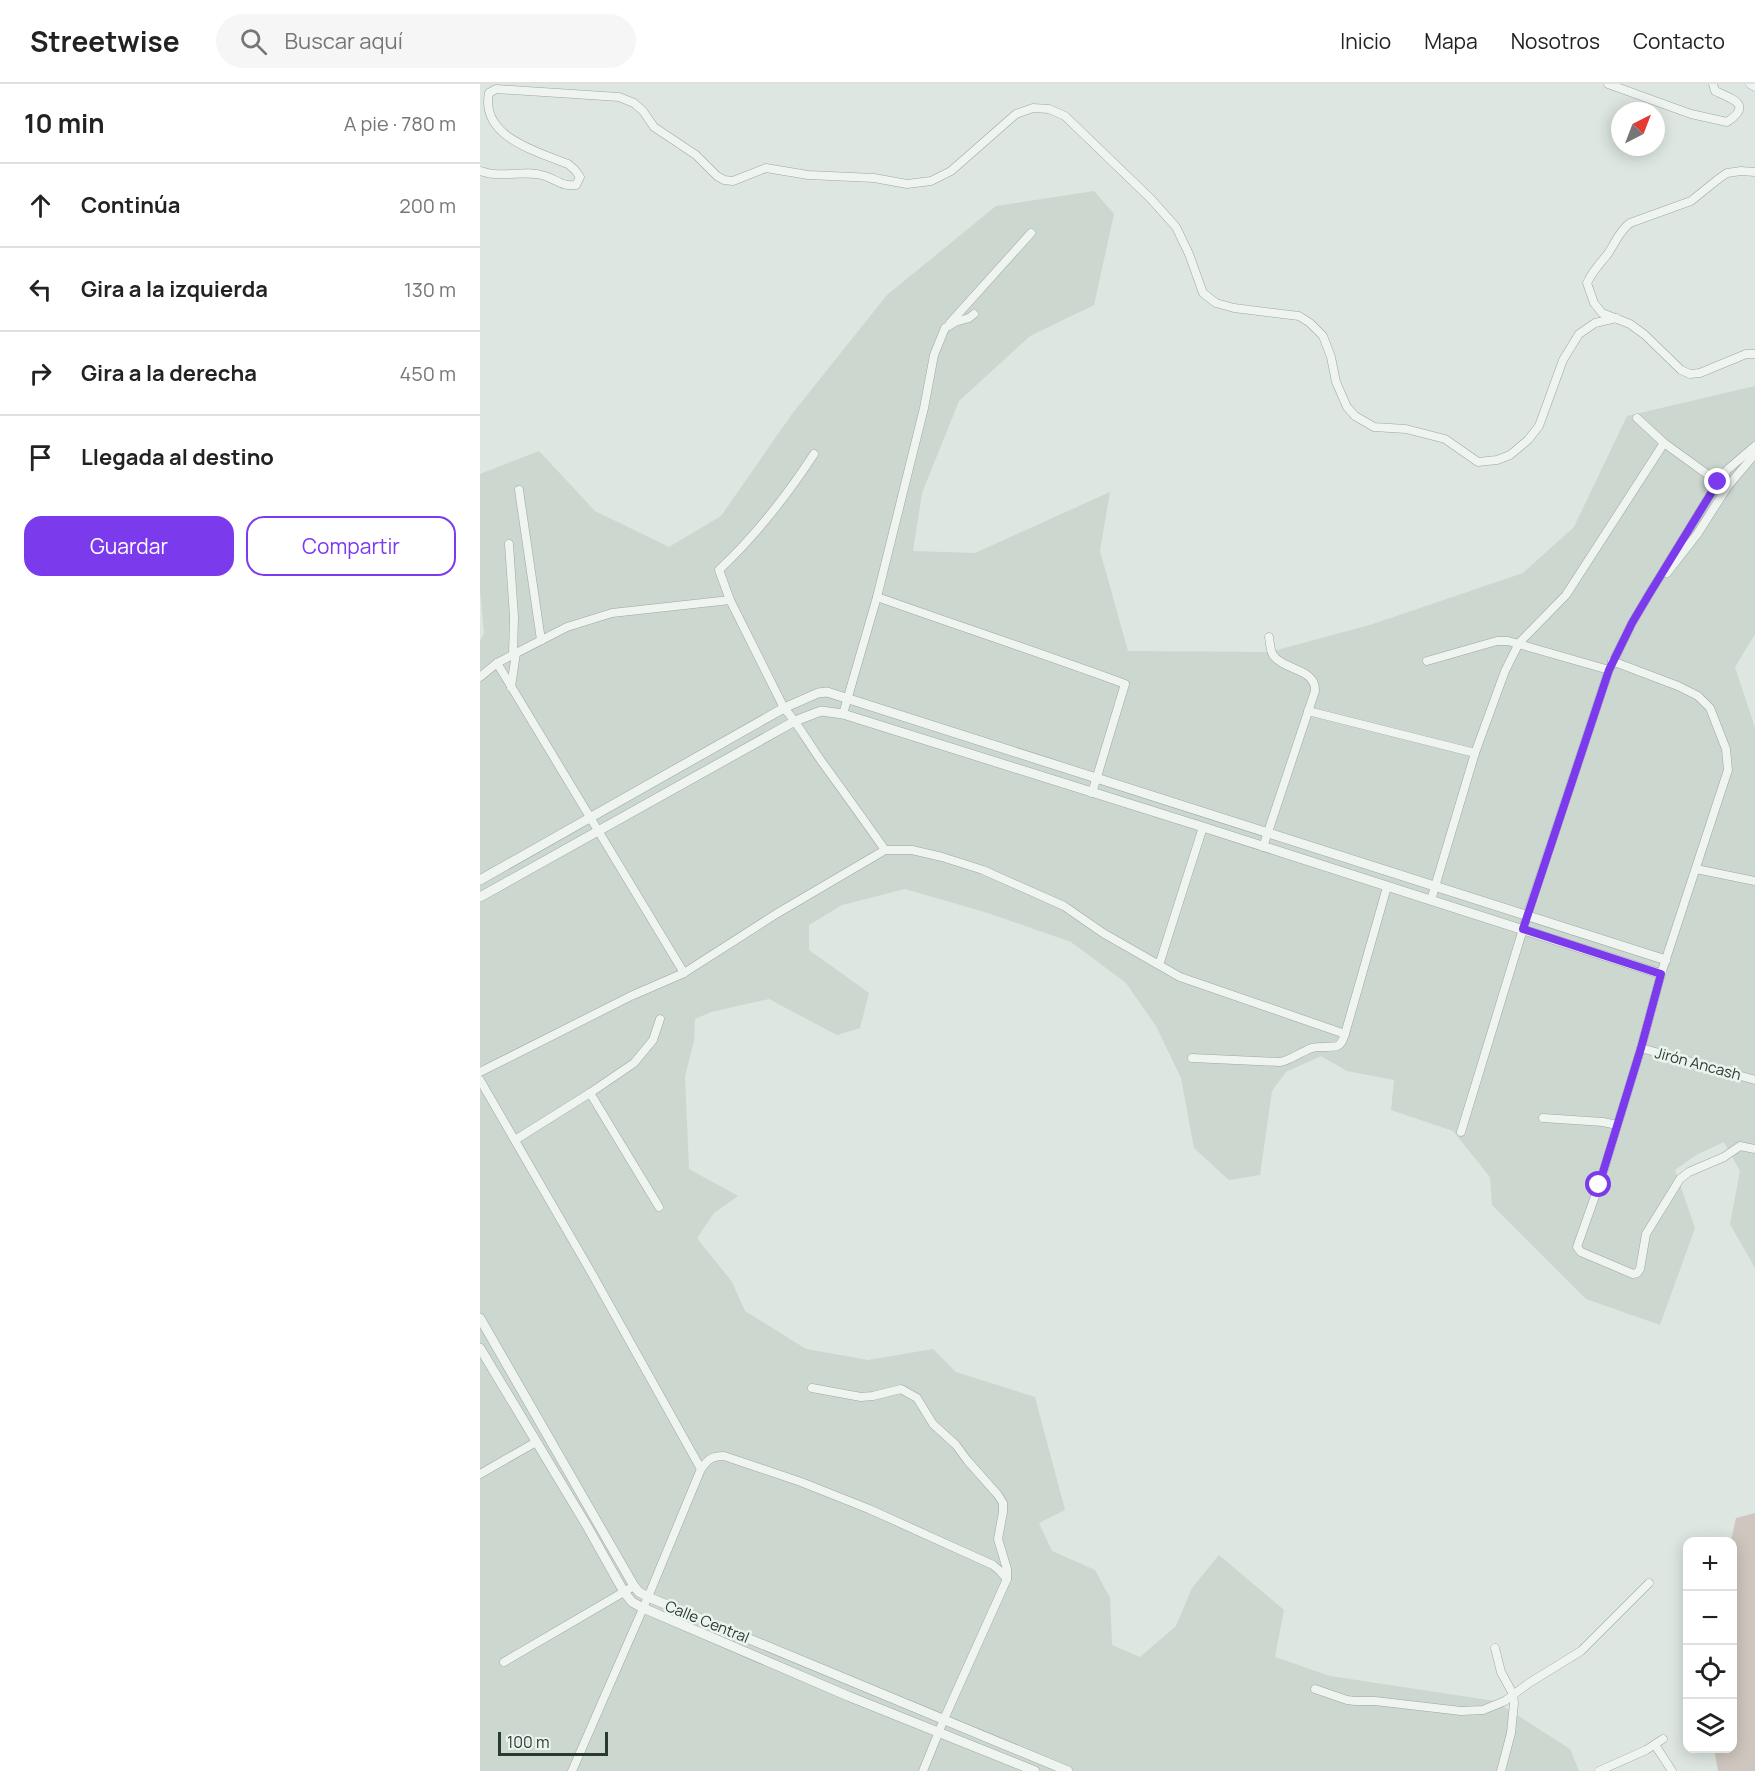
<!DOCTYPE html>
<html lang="es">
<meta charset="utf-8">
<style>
:root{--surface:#fff;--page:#f6f6f6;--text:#222;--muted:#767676;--line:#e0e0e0;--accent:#7c3aed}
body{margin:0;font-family:Manrope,sans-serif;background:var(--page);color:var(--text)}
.controls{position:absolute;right:18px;bottom:18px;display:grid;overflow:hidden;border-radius:12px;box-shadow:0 3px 15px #0003}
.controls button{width:54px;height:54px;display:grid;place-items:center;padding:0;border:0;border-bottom:2px solid var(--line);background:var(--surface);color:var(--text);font:30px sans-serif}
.compass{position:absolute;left:1131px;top:18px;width:54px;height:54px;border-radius:50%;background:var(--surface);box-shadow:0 3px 15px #0003;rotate:42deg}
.scale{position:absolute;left:18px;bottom:15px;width:110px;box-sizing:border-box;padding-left:6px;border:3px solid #283b2f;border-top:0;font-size:16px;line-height:21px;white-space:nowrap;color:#283b2f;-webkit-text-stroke:4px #ecf4ef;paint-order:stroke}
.stop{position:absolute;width:18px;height:18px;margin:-14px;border:4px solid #7c3aed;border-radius:50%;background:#fff}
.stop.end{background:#7c3aed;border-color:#fff;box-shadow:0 2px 6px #0008}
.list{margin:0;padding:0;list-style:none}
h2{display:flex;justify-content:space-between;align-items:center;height:78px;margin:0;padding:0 24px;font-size:26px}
h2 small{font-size:20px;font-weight:400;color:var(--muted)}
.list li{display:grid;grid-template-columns:39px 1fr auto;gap:18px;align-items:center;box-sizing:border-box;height:84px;padding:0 24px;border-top:2px solid var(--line)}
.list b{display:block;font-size:22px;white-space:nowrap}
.list em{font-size:20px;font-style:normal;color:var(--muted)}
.actions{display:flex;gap:12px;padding:18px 24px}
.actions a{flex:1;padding:14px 0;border:2px solid var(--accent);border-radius:18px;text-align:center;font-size:21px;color:var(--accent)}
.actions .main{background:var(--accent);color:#fff}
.icon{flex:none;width:33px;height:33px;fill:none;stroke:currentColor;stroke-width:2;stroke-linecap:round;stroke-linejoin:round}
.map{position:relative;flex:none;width:1275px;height:1687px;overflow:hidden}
header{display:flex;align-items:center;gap:36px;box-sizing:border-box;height:84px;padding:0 30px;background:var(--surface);border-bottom:2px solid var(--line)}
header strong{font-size:28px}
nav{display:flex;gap:33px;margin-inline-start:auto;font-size:21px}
.search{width:420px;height:54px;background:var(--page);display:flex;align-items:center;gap:15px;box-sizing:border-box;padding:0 21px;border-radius:33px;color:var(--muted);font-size:22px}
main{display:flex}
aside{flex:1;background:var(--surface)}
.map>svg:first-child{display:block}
</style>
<header>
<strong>Streetwise</strong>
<div class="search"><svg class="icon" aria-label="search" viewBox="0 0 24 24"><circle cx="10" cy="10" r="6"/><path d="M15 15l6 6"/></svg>Buscar aquí</div>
<nav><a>Inicio</a><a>Mapa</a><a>Nosotros</a><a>Contacto</a></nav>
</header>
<main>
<aside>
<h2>10 min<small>A pie · 780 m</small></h2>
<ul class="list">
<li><svg class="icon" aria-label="ahead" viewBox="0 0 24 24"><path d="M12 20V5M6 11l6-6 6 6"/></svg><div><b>Continúa</b></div><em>200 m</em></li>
<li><svg class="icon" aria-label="left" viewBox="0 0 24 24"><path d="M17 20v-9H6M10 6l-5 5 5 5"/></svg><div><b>Gira a la izquierda</b></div><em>130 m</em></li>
<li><svg class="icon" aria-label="right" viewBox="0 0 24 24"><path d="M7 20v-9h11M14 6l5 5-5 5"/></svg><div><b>Gira a la derecha</b></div><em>450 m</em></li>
<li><svg class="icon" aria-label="arrive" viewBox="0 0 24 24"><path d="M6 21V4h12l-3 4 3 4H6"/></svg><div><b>Llegada al destino</b></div></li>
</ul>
<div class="actions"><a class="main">Guardar</a><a>Compartir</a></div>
</aside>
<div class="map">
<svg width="1275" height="1687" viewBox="0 0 1275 1687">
<rect width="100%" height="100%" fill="#dde6e0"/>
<!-- built -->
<path fill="#cbd7cf" d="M614 107 634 130 614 221 550 252 479 317 442 409 433 467 495 469 630 408 620 467 648 567 790 568 893 540 1043 489 1094 443 1147 332 1275 302V550L1255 583 1275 644V1184L1250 1140 1260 1087 1244 1058 1216 1071 1195 1086 1215 1144 1180 1241 1106 1215 1012 1121 1010 1093 973 1047 911 1026 914 996 867 987 841 972 806 988 792 1007 780 1091 749 1096 714 1064 701 994 676 942 646 899 591 858 508 829 425 805 362 821 329 841V866L389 909 380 944 357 951 289 915 231 928 215 935 214 957 205 992 209 1085 258 1112 234 1129 217 1154 252 1198 265 1227 326 1265 388 1276 453 1265 476 1288 555 1313 585 1426 559 1439 572 1467 615 1486 630 1514 632 1561 660 1573 696 1542 712 1504 739 1471 804 1526 795 1573 850 1592 1015 1617 1090 1665 1099 1687H0V557L4 549 0 506V390L59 367 115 427 189 463 241 432 312 330 407 211 516 122Z"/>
<!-- green -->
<path fill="#cfc7bf" d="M1275 1429V1687H1238L1234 1665 1252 1664V1458L1251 1457 1256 1434Z"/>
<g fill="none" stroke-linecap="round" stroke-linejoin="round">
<defs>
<g id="minor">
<path d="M1128 0 1211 30 1247 38C1273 21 1253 15 1235 7L1233 0"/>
<path d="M1270 0 1275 3"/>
<path d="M0 87C4 88 9 90 14 90 31 92 48 86 65 92 77 96 83 103 96 101L100 93 95 86 88 80C58 68 0 53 9 9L16 5 139 13 154 19 163 27 174 43 216 71 237 92 244 96 253 97 286 84 328 91 394 94 427 100 451 97 471 87 536 30 553 24 569 25 585 32 671 115 696 143 709 170 723 209 736 219 754 224 819 232 830 239 843 252 851 273 856 298 867 323 875 332 894 343 926 345 965 355 998 378 1017 376 1030 371 1048 356 1059 342 1083 276 1099 250 1115 239 1136 234"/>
<path d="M1275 88 1261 87 1247 89 1237 96 1211 117 1150 139C1139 147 1135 160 1127 171 1119 180 1112 188 1107 199L1114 219 1122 229 1150 240 1165 251 1201 286 1210 290 1220 289 1266 270H1275"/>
<path d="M470 239 551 149"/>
<path d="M1157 334 1184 359"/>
<path d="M334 370C306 413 276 451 239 486L250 516 304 624C319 641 329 660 342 678 363 707 384 736 405 766"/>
<path d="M39 406 61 556"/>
<path d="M29 460 34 533 33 571"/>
<path d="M1187 489 1218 449 1248 402 1275 370"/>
<path d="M397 513C479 542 563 570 645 600L612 709"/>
<path d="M947 577 1017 557H1028L1129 586"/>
<path d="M1132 577 1198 602 1218 612 1230 624 1246 665 1248 686 1181 890 1161 964 1120 1098 1097 1163 1101 1168 1153 1190 1157 1189 1160 1185 1166 1150 1200 1095 1209 1088 1244 1073 1260 1062 1275 1065"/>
<path d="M17 579 204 889"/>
<path d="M0 593 17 579 87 543 132 529 250 516"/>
<path d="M31 603 36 569"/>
<path d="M828 627 995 669"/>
<path d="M363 630 397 513 444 324 454 271 465 244 475 238 489 234 494 230"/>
<path d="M723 743 679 881 700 893 865 950"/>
<path d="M783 763 835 607C836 584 804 587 793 571 790 566 790 559 789 553"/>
<path d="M1216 785 1275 797"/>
<path d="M951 816 995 669 1025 587 1039 559 1086 511 1184 359 1238 398"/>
<path d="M1161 964 1275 996"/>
<path d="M712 974 800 978C812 976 820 968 832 964 840 962 849 964 857 962 862 960 863 955 865 950L907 803"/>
<path d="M0 988 151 912 204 889 296 830 405 766H432L462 773 503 786 584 822 623 849 679 881"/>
<path d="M0 996 111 1188 221 1385"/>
<path d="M110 1009 179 1123"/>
<path d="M1063 1034 1123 1038 1137 1041"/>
<path d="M981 1048 1047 832 1129 586 1152 539 1168 512 1238 398 1247 386 1275 362"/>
<path d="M35 1056 110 1009 154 979 173 956 180 935"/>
<path d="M332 1304 381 1313 393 1312 421 1305 437 1314 453 1340 476 1361 487 1376 518 1411 523 1419V1428L518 1455 527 1485V1495L464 1635 443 1687"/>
<path d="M0 1390 56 1358"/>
<path d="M1015 1564 1021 1588 1033 1610 1034 1619 1031 1649 1021 1687"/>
<path d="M24 1578 154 1502"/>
<path d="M835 1605 867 1616 875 1617H895L981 1627 1003 1626 1025 1617 1049 1599 1101 1567 1169 1499"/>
<path d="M1175 1661 1192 1687"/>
<path d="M92 1687 168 1513 221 1385C228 1375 232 1372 244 1372L321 1398 389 1425 513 1481 520 1487 527 1495"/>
<path d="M1119 1687 1166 1666 1183 1655"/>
</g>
<g id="tertiary">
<path d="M0 796 304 624 338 609 347 608 1186 876"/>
<path d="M0 813 315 637 341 627 363 630 723 743 1181 890"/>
<path d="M0 1234 154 1502 159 1508 168 1513 588 1687"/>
<path d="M0 1264 107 1442 144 1508 152 1518 163 1524 368 1612 555 1687"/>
</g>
</defs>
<!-- minor casing -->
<use href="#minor" stroke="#9ca8a0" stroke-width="9"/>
<!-- tertiary casing -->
<use href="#tertiary" stroke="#9ca8a0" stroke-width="10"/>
<!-- minor -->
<use href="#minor" stroke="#eff4f1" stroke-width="8"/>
<!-- tertiary -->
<use href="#tertiary" stroke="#eff4f1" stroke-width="9"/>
</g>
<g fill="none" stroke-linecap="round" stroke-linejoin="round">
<!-- route -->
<path stroke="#7c3aed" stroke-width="8" d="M1119 1101 1161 964 1181 890 1043 845 1129 586 1152 539 1168 512 1238 398"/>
</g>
<g text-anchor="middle" stroke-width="5" stroke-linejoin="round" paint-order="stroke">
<!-- street labels -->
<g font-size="15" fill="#283b2f" stroke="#ecf4ef">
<text transform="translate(1218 980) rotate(15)" y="5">Jirón Ancash</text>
<text transform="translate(227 1538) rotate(22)" y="5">Calle Central</text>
</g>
</g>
</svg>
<div class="controls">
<button>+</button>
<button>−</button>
<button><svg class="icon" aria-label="locate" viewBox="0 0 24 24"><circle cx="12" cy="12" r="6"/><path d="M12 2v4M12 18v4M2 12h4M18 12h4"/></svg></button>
<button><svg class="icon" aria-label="layers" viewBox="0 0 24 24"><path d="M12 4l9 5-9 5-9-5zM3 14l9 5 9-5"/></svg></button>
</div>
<svg class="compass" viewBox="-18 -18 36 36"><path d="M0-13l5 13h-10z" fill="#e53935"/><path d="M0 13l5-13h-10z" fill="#767676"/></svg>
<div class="scale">100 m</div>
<div class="stop" style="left:1119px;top:1101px"></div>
<div class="stop end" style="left:1238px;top:398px"></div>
</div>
</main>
